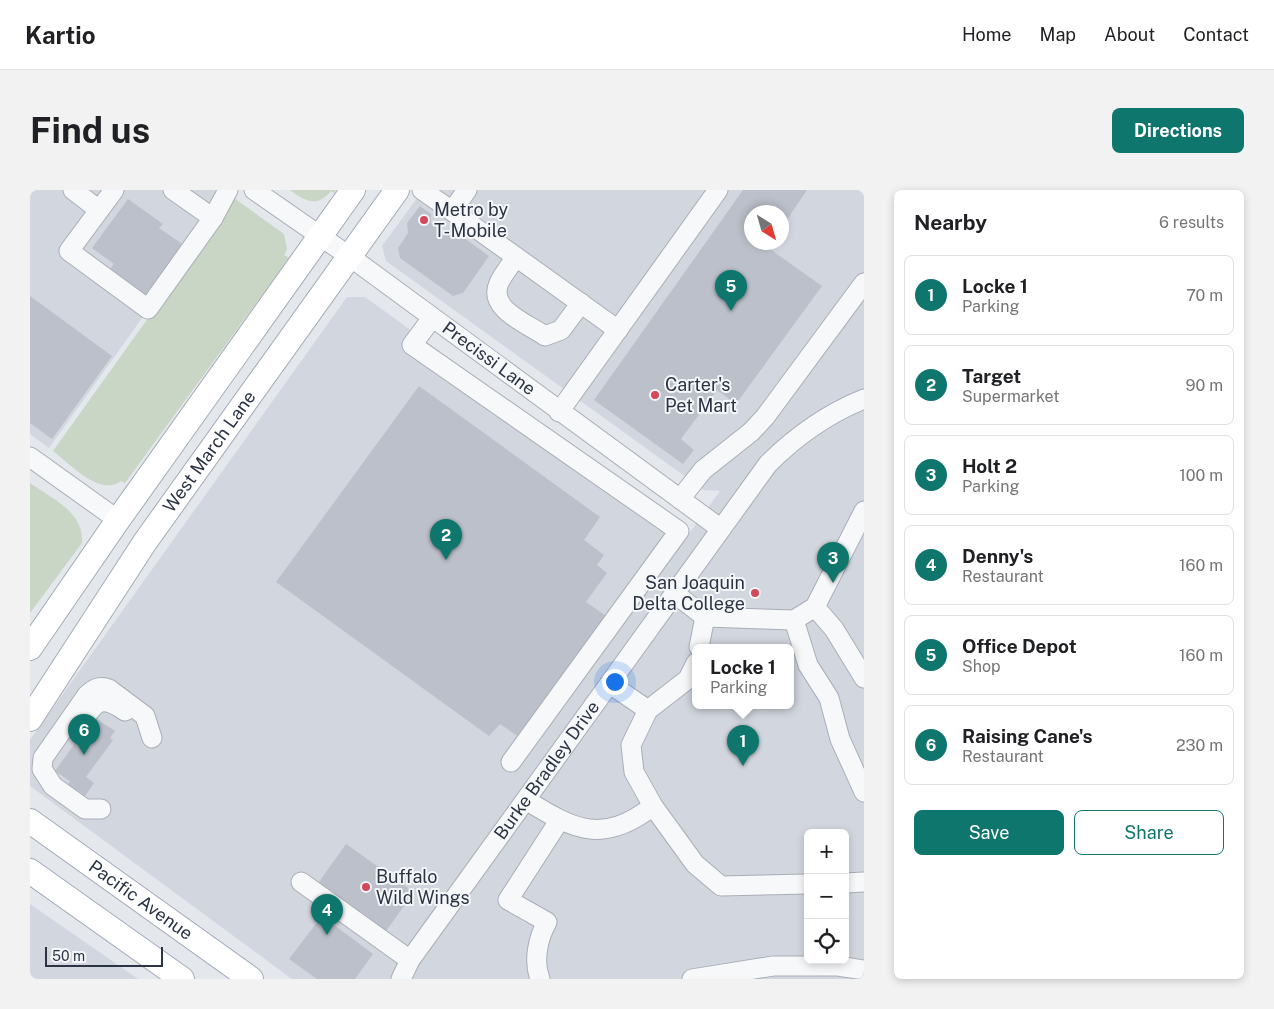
<!DOCTYPE html>
<meta charset="utf-8">
<style>
:root{--surface:#fff;--page:#f2f2f2;--text:#202124;--muted:#757577;--line:#e0e0e0;--accent:#0f766e}
body{margin:0;font-family:"Public Sans",sans-serif;background:var(--page);color:var(--text)}
.controls{position:absolute;right:15px;bottom:15px;display:grid;overflow:hidden;border-radius:8px;box-shadow:0 2px 8px #0003}
.controls button{width:45px;height:45px;display:grid;place-items:center;padding:0;border:0;border-bottom:1px solid var(--line);background:var(--surface);color:var(--text);font:25px sans-serif}
.compass{position:absolute;left:714px;top:15px;width:45px;height:45px;border-radius:50%;background:var(--surface);box-shadow:0 2px 8px #0003;rotate:143deg}
.scale{position:absolute;left:15px;bottom:12px;width:118px;box-sizing:border-box;padding-left:5px;border:2px solid #2b3445;border-top:0;font-size:14px;line-height:18px;white-space:nowrap;color:#2b3445;-webkit-text-stroke:4px #f4f6f9;paint-order:stroke}
.you{position:absolute;left:584px;top:491px;width:18px;height:18px;margin:-12px;border:4px solid #fff;border-radius:50%;background:#1a73e8;box-shadow:0 0 0 8px #1a73e833}
.badge{display:grid;place-items:center;width:32px;height:32px;border-radius:50%;background:var(--accent);color:#fff;font-size:16px;font-weight:700}
.pin{position:absolute;translate:-50% -41px;filter:drop-shadow(0 1px 2px #0008)}
.pin::after{content:'';position:absolute;top:26px;width:18px;height:15px;background:inherit;clip-path:polygon(0 0,100% 0,50% 100%)}
.popup{position:absolute;left:662px;top:454px;width:102px;height:65px;box-sizing:border-box;display:grid;place-content:center;border-radius:8px;background:var(--surface);filter:drop-shadow(0 1px 4px #0005);font-size:16px;white-space:nowrap;color:var(--muted)}
.popup b{font-size:19px;color:var(--text)}
.popup::after{content:'';position:absolute;left:50%;top:100%;margin-left:-10px;border:10px solid transparent;border-top-color:var(--surface)}
.list{margin:0;padding:0;list-style:none}
h2{display:flex;justify-content:space-between;align-items:center;height:65px;margin:0;padding:0 20px;font-size:21px}
h2 small{font-size:16px;font-weight:400;color:var(--muted)}
.list li{display:grid;grid-template-columns:32px 1fr auto;gap:15px;align-items:center;box-sizing:border-box;height:80px;margin:0 10px 10px;padding:0 10px;border:1px solid var(--line);border-radius:8px}
.list b{display:block;font-size:19px;white-space:nowrap}
.list p{margin:0;font-size:16px;white-space:nowrap;color:var(--muted)}
.list em{font-size:16px;font-style:normal;color:var(--muted)}
.actions{display:flex;gap:10px;padding:15px 20px}
.actions a{flex:1;padding:11px 0;border:1px solid var(--accent);border-radius:8px;text-align:center;font-size:18px;color:var(--accent)}
.actions .main{background:var(--accent);color:#fff}
.icon{flex:none;width:28px;height:28px;fill:none;stroke:currentColor;stroke-width:2;stroke-linecap:round;stroke-linejoin:round}
.map{position:relative;flex:none;width:834px;height:789px;overflow:hidden;border-radius:8px}
header{display:flex;align-items:center;gap:30px;box-sizing:border-box;height:70px;padding:0 25px;background:var(--surface);border-bottom:1px solid var(--line)}
header strong{font-size:24px}
nav{display:flex;gap:28px;margin-inline-start:auto;font-size:18px}
.intro{display:flex;align-items:center;justify-content:space-between;box-sizing:border-box;height:120px;padding:0 30px}
h1{margin:0;font-size:35px}
.button{padding:12px 22px;border-radius:8px;background:var(--accent);color:#fff;font-size:18px;font-weight:700}
main{display:flex;gap:30px;padding:0 30px}
aside{flex:1;background:var(--surface);border-radius:8px;box-shadow:0 2px 8px #0003}
.map>svg:first-child{display:block}
</style>
<header>
<strong>Kartio</strong>
<nav><a>Home</a><a>Map</a><a>About</a><a>Contact</a></nav>
</header>
<div class="intro"><h1>Find us</h1><a class="button">Directions</a></div>
<main>
<div class="map">
<svg width="834" height="789" viewBox="0 0 834 789">
<rect width="100%" height="100%" fill="#e4e7ec"/>
<!-- built -->
<g fill="#d2d6de" fill-rule="evenodd">
<path d="M0 0H186L198 8 19 258 0 244Z"/>
<path d="M393 0H834V789H262L0 596V550L317 107H335L650 335 656 348 690 301 674 300 356 71 352 56ZM722 22H752V52H722ZM666 457H760V515H666ZM778 643H815V770H778Z"/>
<path d="M0 714 108 789H0Z"/>
</g>
<!-- green -->
<g fill="#c9d6c5">
<path d="M260 0H306L304 3 301 1C287 18 275 11 260 0Z"/>
<path d="M204 8 254 44 257 59 254 65 259 68 95 293 91 291C70 307 40 274 23 261Z"/>
<path d="M0 293C23 309 54 322 52 353L0 423Z"/>
</g>
<!-- building -->
<g fill="#bbc0ca">
<path d="M713 0H777L752 37V22H722V52H740L737 57 792 96 706 214 687 200 651 249 664 260 653 274 564 210Z"/>
<path d="M98 9 133 34 129 38 155 56 119 107 80 79 84 74 62 58Z"/>
<path d="M390 16 401 24V33L416 45 427 43 459 66 433 103 423 106 370 68 368 58 378 43 377 33Z"/>
<path d="M0 106 82 166 22 249 0 233Z"/>
<path d="M389 196 570 327 554 350 574 365 567 375 577 383 556 412 576 426 489 547 470 534 459 546 246 392Z"/>
<path d="M64 527 85 541 80 548 83 550 56 587 64 593 55 606 38 594 40 591 25 581Z"/>
<path d="M316 654 384 702 356 741 289 692Z"/>
<path d="M292 726 343 764 325 789H287L259 769Z"/>
</g>
<g fill="none" stroke-linecap="round" stroke-linejoin="round">
<defs>
<g id="minor">
<path d="M43 0 69 20"/>
<path d="M84 0 39 61 118 119 183 28 198 0"/>
<path d="M143 0 183 28"/>
<path id="s1" d="M224 0 319 66 691 339"/>
<path d="M392 0 422 21 437 0"/>
<path d="M422 21 588 140"/>
<path d="M486 67C480 76 473 84 469 93 457 119 498 134 515 146L531 140 551 113"/>
<path d="M402 128 382 155 649 341 481 572"/>
<path d="M529 222 688 0"/>
<path d="M0 267 88 330"/>
<path d="M650 309 673 280 721 242 735 227 834 93"/>
<path d="M644 403 675 427 764 430 785 417 834 321"/>
<path d="M785 417 804 439 834 488"/>
<path d="M764 430 778 475 799 508 810 549 834 602"/>
<path d="M669 457 675 427"/>
<path d="M666 473 658 489 618 520 601 555 604 582 623 616 665 674 691 696 778 694"/>
<path d="M580 494 618 520"/>
<path d="M49 536C65 513 69 503 95 521"/>
<path d="M496 610C544 640 573 655 623 616"/>
<path d="M71 619H55L23 596 12 579 13 568 57 505C64 499 69 495 79 499L115 526 122 548"/>
<path d="M271 692 380 770"/>
<path d="M815 693 834 692"/>
<path id="s2" d="M371 789 380 770 738 274C767 245 797 224 834 209"/>
<path d="M510 789C503 771 508 748 517 732L478 710 529 631"/>
<path d="M662 789 743 776H808L834 780"/>
</g>
<g id="major">
<path d="M0 458 88 330 323 0"/>
<path id="s3" d="M0 529 115 352 367 0"/>
<path id="s4" d="M0 631 221 789"/>
<path d="M0 681 152 789"/>
</g>
</defs>
<!-- minor casing -->
<use href="#minor" stroke="#a9aeb7" stroke-width="21"/>
<!-- major casing -->
<use href="#major" stroke="#a3abb8" stroke-width="26"/>
<!-- minor -->
<use href="#minor" stroke="#f7f8fa" stroke-width="19"/>
<!-- major -->
<use href="#major" stroke="#fff" stroke-width="24"/>
</g>
<!-- markers -->
<g fill="#d1495b" stroke="#f4f6f9" stroke-width="2">
<circle cx="394" cy="30" r="5"/>
<circle cx="625" cy="205" r="5"/>
<circle cx="725" cy="403" r="5"/>
<circle cx="336" cy="697" r="5"/>
</g>
<g text-anchor="middle" stroke-width="4" stroke-linejoin="round" paint-order="stroke">
<!-- poi labels -->
<g font-size="18" fill="#2b3445" stroke="#f4f6f9" text-anchor="start">
<text x="404" y="26">Metro by<tspan x="404" dy="21">T-Mobile</tspan></text>
<text x="635" y="201">Carter's<tspan x="635" dy="21">Pet Mart</tspan></text>
<text x="715" y="399" text-anchor="end">San Joaquin<tspan x="715" dy="21">Delta College</tspan></text>
<text x="346" y="693">Buffalo<tspan x="346" dy="21">Wild Wings</tspan></text>
</g>
<!-- street labels -->
<g font-size="18" fill="#2b3445" stroke="#f4f6f9">
<text dy="6" stroke="none"><textPath href="#s1" startOffset="289">Precissi Lane</textPath></text>
<text dy="6" stroke="none"><textPath href="#s3" startOffset="322">West March Lane</textPath></text>
<text dy="6" stroke="none"><textPath href="#s2" startOffset="255">Burke Bradley Drive</textPath></text>
<text dy="6" stroke="none"><textPath href="#s4" startOffset="136">Pacific Avenue</textPath></text>
</g>
</g>
</svg>
<div class="controls">
<button>+</button>
<button>−</button>
<button><svg class="icon" aria-label="locate" viewBox="0 0 24 24"><circle cx="12" cy="12" r="6"/><path d="M12 2v4M12 18v4M2 12h4M18 12h4"/></svg></button>
</div>
<svg class="compass" viewBox="-18 -18 36 36"><path d="M0-13l5 13h-10z" fill="#e53935"/><path d="M0 13l5-13h-10z" fill="#757577"/></svg>
<div class="scale">50 m</div>
<div class="you"></div>
<div class="pin badge" style="left:713px;top:576px">1</div>
<div class="popup"><b>Locke 1</b>Parking</div>
<div class="pin badge" style="left:416px;top:370px">2</div>
<div class="pin badge" style="left:803px;top:393px">3</div>
<div class="pin badge" style="left:297px;top:745px">4</div>
<div class="pin badge" style="left:701px;top:121px">5</div>
<div class="pin badge" style="left:54px;top:565px">6</div>
</div>
<aside>
<h2>Nearby<small>6 results</small></h2>
<ul class="list">
<li><span class="badge">1</span><div><b>Locke 1</b><p>Parking</p></div><em>70 m</em></li>
<li><span class="badge">2</span><div><b>Target</b><p>Supermarket</p></div><em>90 m</em></li>
<li><span class="badge">3</span><div><b>Holt 2</b><p>Parking</p></div><em>100 m</em></li>
<li><span class="badge">4</span><div><b>Denny's</b><p>Restaurant</p></div><em>160 m</em></li>
<li><span class="badge">5</span><div><b>Office Depot</b><p>Shop</p></div><em>160 m</em></li>
<li><span class="badge">6</span><div><b>Raising Cane's</b><p>Restaurant</p></div><em>230 m</em></li>
</ul>
<div class="actions"><a class="main">Save</a><a>Share</a></div>
</aside>
</main>
